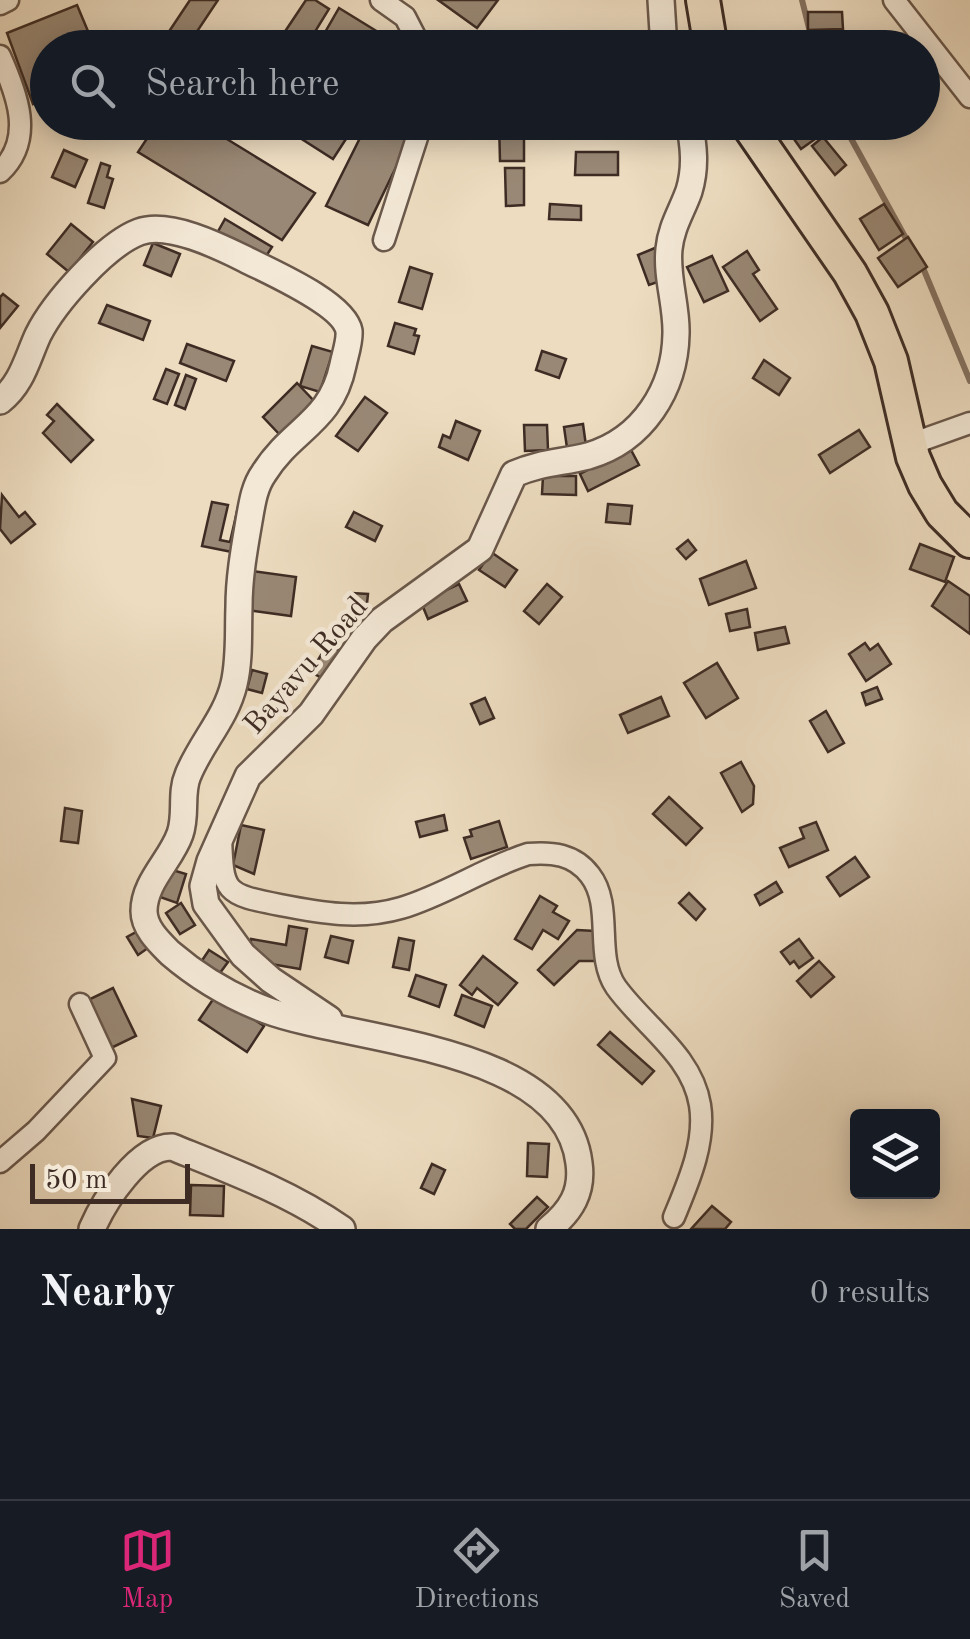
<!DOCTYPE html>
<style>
:root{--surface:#171b24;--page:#20242c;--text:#f1f3f6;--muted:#9ea1a6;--line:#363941;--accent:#db2777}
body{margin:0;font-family:"Old Standard TT",serif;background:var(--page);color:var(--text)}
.controls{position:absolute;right:30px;bottom:30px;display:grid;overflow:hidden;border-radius:10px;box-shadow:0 5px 25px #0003}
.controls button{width:90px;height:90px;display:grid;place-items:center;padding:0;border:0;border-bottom:2px solid var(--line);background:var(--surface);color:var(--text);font:50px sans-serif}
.scale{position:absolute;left:30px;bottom:25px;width:160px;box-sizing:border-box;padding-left:10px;border:5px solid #3e2c24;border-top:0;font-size:28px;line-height:35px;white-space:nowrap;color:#3e2c24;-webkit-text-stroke:8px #f3e8d6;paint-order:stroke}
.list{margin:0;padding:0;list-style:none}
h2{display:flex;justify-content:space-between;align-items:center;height:130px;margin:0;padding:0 40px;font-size:42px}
h2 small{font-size:32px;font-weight:400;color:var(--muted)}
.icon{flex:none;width:55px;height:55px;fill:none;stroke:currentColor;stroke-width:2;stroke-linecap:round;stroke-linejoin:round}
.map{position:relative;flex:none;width:970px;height:1229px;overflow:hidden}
.search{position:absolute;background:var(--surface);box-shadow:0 5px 25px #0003;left:30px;right:30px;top:30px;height:110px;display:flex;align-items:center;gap:25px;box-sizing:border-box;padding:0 35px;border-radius:55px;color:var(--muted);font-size:38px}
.sheet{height:270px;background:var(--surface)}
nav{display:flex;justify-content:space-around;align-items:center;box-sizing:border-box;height:140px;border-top:2px solid var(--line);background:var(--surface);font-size:28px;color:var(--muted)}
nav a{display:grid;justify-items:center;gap:5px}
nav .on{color:var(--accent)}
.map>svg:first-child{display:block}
</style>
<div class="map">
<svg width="970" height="1229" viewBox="0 0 970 1229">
<rect width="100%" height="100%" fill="#eddcc0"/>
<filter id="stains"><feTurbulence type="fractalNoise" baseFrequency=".002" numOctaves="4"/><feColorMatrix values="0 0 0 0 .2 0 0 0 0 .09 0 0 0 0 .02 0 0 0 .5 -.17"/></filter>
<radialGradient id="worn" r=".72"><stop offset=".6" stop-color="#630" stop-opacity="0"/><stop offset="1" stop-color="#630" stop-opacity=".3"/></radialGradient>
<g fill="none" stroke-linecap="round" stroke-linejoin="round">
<!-- stream -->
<g stroke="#847262" stroke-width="6">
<path d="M802 0 814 48"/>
<path d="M842 122 909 244"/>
<path d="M921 263 970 381"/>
</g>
</g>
<!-- building -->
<g fill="#998875" stroke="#3e2c24" stroke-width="2.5">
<path d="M190 0H218L186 48H158Z"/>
<path d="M306 0H315L329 9 305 48H300L282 36Z"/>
<path d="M438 0H498L477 28Z"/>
<path d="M77 5 95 48H48V98L33 104 7 33Z"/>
<path d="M339 8 404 48H316Z"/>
<path d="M808 12H842L843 29 808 30Z"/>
<path d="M236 32 261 48H226Z"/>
<path d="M158 122H199L315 193 282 240 138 152Z"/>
<path d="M275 122H357L333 159Z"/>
<path d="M368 122H397L414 130 368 225 326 206Z"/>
<path d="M499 122H524V161H500Z"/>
<path d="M789 122H808L809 124 791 137 783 127Z"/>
<path d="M811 127 818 137 801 149 794 139Z"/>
<path d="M823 137 846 165 835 175 812 146Z"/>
<path d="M64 150 87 160 75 187 52 177Z"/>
<path d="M576 152H618V175H575Z"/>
<path d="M101 163 110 166 107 177 113 179 104 208 88 203Z"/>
<path d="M505 168H524V205L506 206Z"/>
<path d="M550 204 581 206V220L549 219Z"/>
<path d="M884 204 903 234 879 250 860 219Z"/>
<path d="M225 219 272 247 261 264 216 235Z"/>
<path d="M71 224 93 242 69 272 47 254Z"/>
<path d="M908 237 927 267 898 287 878 258Z"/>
<path d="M153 243 180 254 171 276 144 265Z"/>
<path d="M655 248 666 279 649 285 638 255Z"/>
<path d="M747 251 759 270 753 274 777 309 760 321 723 267Z"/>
<path d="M712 256 728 291 704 302 687 267Z"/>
<path d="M410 267 432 274 422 309 399 302Z"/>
<path d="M3 294 18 306 0 328V297Z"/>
<path d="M107 305 150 321 143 340 99 323Z"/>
<path d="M395 323 416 329 414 335 419 336 414 354 388 346Z"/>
<path d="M187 344 234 361 226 381 180 363Z"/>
<path d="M312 346 333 352 320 392 300 386Z"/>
<path d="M542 351 566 359 559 378 536 370Z"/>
<path d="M764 360 790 378 779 395 753 378Z"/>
<path d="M166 369 179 374 167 404 154 399Z"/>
<path d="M186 375 196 379 185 409 175 405Z"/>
<path d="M297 383 315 402 281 436 263 417Z"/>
<path d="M365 397 387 413 358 451 336 436Z"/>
<path d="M57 404 93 440 71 462 43 433 54 421 47 415Z"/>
<path d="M456 421 480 431 468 460 439 447 443 435 450 438Z"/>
<path d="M583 424 586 446 567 448 564 427Z"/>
<path d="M524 425H547L548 450 525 451Z"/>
<path d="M859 430 870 447 830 473 819 455Z"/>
<path d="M630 448 639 465 588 491 580 474Z"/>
<path d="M543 476H576V495L542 494Z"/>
<path d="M2 495 19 517 25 512 35 524 11 543 0 529Z"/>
<path d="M212 502 228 505 220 540 230 542 238 507 247 510 237 553 202 546Z"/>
<path d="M608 504 632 506 630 524 606 522Z"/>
<path d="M354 512 382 526 375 541 346 527Z"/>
<path d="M688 540 696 550 686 559 677 549Z"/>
<path d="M920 544 954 557 945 582 910 569Z"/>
<path d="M491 552 517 570 505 587 479 570Z"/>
<path d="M746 561 756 588 709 605 700 579Z"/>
<path d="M253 571 296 577 291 616 247 610Z"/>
<path d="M948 581 970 596V634L932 606Z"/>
<path d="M459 584 467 601 428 619 421 602Z"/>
<path d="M547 584 562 597 539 624 524 611Z"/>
<path d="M351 593 368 594 364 631 347 629Z"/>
<path d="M747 609 750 627 730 631 726 614Z"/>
<path d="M785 627 789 643 758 650 755 633Z"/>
<path d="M328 643 343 653 327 681 311 672Z"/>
<path d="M865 643 870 650 878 644 891 664 866 681 849 654Z"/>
<path d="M717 663 738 698 706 718 684 683Z"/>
<path d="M252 670 267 674 262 693 247 689Z"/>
<path d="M877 687 882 699 866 705 862 693Z"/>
<path d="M661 697 669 716 628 733 620 715Z"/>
<path d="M485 698 494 718 480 724 471 704Z"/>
<path d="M826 711 844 743 828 752 810 721Z"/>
<path d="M741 762 754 786 753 804 742 812 721 773Z"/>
<path d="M669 797 702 828 686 845 653 814Z"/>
<path d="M65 808 82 811 78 843 61 841Z"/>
<path d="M444 815 447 830 420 837 416 822Z"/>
<path d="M499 821 507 847 471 859 464 838 472 836 470 830Z"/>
<path d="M816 822 828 850 789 867 780 848 804 838 800 828Z"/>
<path d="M241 825 264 830 254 874 233 865Z"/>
<path d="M855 857 869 877 840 896 827 877Z"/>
<path d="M169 869 186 874 177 903 160 897Z"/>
<path d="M776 882 782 892 760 905 755 895Z"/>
<path d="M689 893 705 909 696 920 679 903Z"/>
<path d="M540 896 557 906 553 912 569 921 558 939 543 930 532 949 515 939Z"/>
<path d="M181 903 195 925 180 934 166 913Z"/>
<path d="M289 926 307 929 300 969 248 960 251 939 286 945Z"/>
<path d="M577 930 595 931 596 961H579L554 985 538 970Z"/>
<path d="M138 931 148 948 138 955 127 937Z"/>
<path d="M331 936 353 941 348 963 325 957Z"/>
<path d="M399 938 414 941 409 970 393 967Z"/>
<path d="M799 939 813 958 799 968 794 961 790 964 781 952Z"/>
<path d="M209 950 228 962 217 977 199 965Z"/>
<path d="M483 956 517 983 498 1005 477 988 472 995 460 985Z"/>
<path d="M819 961 834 977 811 997 797 981Z"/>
<path d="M416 975 446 985 439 1007 409 996Z"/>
<path d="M113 988 136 1036 111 1048 88 1000Z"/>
<path d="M216 995 264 1026 247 1052 199 1020Z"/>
<path d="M462 995 492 1006 484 1027 455 1015Z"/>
<path d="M610 1032 654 1071 642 1084 598 1045Z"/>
<path d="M132 1099 161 1106 153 1138 138 1136Z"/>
<path d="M528 1143 549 1144 547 1177 527 1176Z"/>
<path d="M432 1164 445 1170 434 1194 421 1188Z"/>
<path d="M191 1185 224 1186 223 1216 190 1215Z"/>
<path d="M537 1197 548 1207 526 1229H515L510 1224Z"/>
<path d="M712 1206 731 1222 725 1229H691Z"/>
</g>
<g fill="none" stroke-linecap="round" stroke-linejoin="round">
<defs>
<g id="minor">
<path d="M381 0 405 17 421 48"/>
<path d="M894 0 970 97"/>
<path d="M0 4 8 0"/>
<path d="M0 56C17 94 35 139 0 172"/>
<path d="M384 240 422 122"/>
<path d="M911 444 970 423"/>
<path d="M221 837C223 893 224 894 280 905 321 913 360 920 401 908 445 895 484 868 528 854 552 852 574 854 590 875 614 906 594 955 616 987 644 1026 692 1055 700 1105 706 1143 688 1183 674 1217"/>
<path d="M0 1162 36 1131 105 1058 80 1004"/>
</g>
<g id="tertiary">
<path d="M661 0 664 48"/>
<path d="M0 401C22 384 27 359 38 335 54 303 105 245 139 232 168 221 219 246 245 259 268 271 344 303 349 331 350 341 345 355 343 365 331 423 292 428 264 473 254 487 252 504 249 521 244 550 239 578 239 607 238 632 240 659 234 684 226 718 201 743 188 775 180 793 187 815 180 834 171 860 144 882 144 911 144 928 159 942 170 953 198 977 232 997 266 1010 352 1042 565 1045 579 1163 583 1192 571 1211 549 1229"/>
<path d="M329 1019 271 980 243 955 206 904 203 886 210 861 248 776 311 714 364 639 382 620 480 549 514 474C542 462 560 463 588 456 643 440 675 389 676 334 677 306 666 277 669 249 671 227 682 211 689 191 696 168 694 146 689 122"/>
<path d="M92 1229C104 1201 139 1146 172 1147 229 1170 291 1193 342 1229"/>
</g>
<g id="primary">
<path d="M703 0 711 48"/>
<path d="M746 122 850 273 872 313 891 361 913 457 925 485 942 513 970 541"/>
</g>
</defs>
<!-- minor casing -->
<use href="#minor" stroke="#6a584b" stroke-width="25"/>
<!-- tertiary casing -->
<use href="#tertiary" stroke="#6a584b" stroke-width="30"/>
<!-- primary casing -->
<use href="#primary" stroke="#3e2c24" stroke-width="38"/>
<!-- minor -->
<use href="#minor" stroke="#f3e8d6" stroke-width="20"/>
<!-- tertiary -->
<use href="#tertiary" stroke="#f3e8d6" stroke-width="25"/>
<!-- primary -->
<use href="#primary" stroke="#eddcc0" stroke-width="32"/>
</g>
<g text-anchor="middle" stroke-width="9" stroke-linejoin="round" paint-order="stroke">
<!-- street labels -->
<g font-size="30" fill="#3e2c24" stroke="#f3e8d6">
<text transform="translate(305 665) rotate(-49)" y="10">Bayavu Road</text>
</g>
</g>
<rect width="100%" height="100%" filter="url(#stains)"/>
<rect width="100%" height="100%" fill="url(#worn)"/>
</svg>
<div class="controls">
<button><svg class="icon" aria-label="layers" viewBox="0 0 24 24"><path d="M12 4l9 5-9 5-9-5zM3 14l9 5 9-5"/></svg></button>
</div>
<div class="scale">50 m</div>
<div class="search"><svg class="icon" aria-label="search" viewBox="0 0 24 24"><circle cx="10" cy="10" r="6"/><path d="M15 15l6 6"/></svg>Search here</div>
</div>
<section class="sheet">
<h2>Nearby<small>0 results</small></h2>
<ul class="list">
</ul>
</section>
<nav>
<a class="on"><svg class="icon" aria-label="map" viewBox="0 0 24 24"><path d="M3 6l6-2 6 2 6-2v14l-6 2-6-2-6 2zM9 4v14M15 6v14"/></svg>Map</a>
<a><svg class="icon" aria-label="directions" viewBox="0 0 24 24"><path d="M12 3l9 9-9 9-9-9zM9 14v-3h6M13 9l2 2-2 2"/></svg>Directions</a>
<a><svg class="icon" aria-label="saved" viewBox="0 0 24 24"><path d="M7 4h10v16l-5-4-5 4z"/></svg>Saved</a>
</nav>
